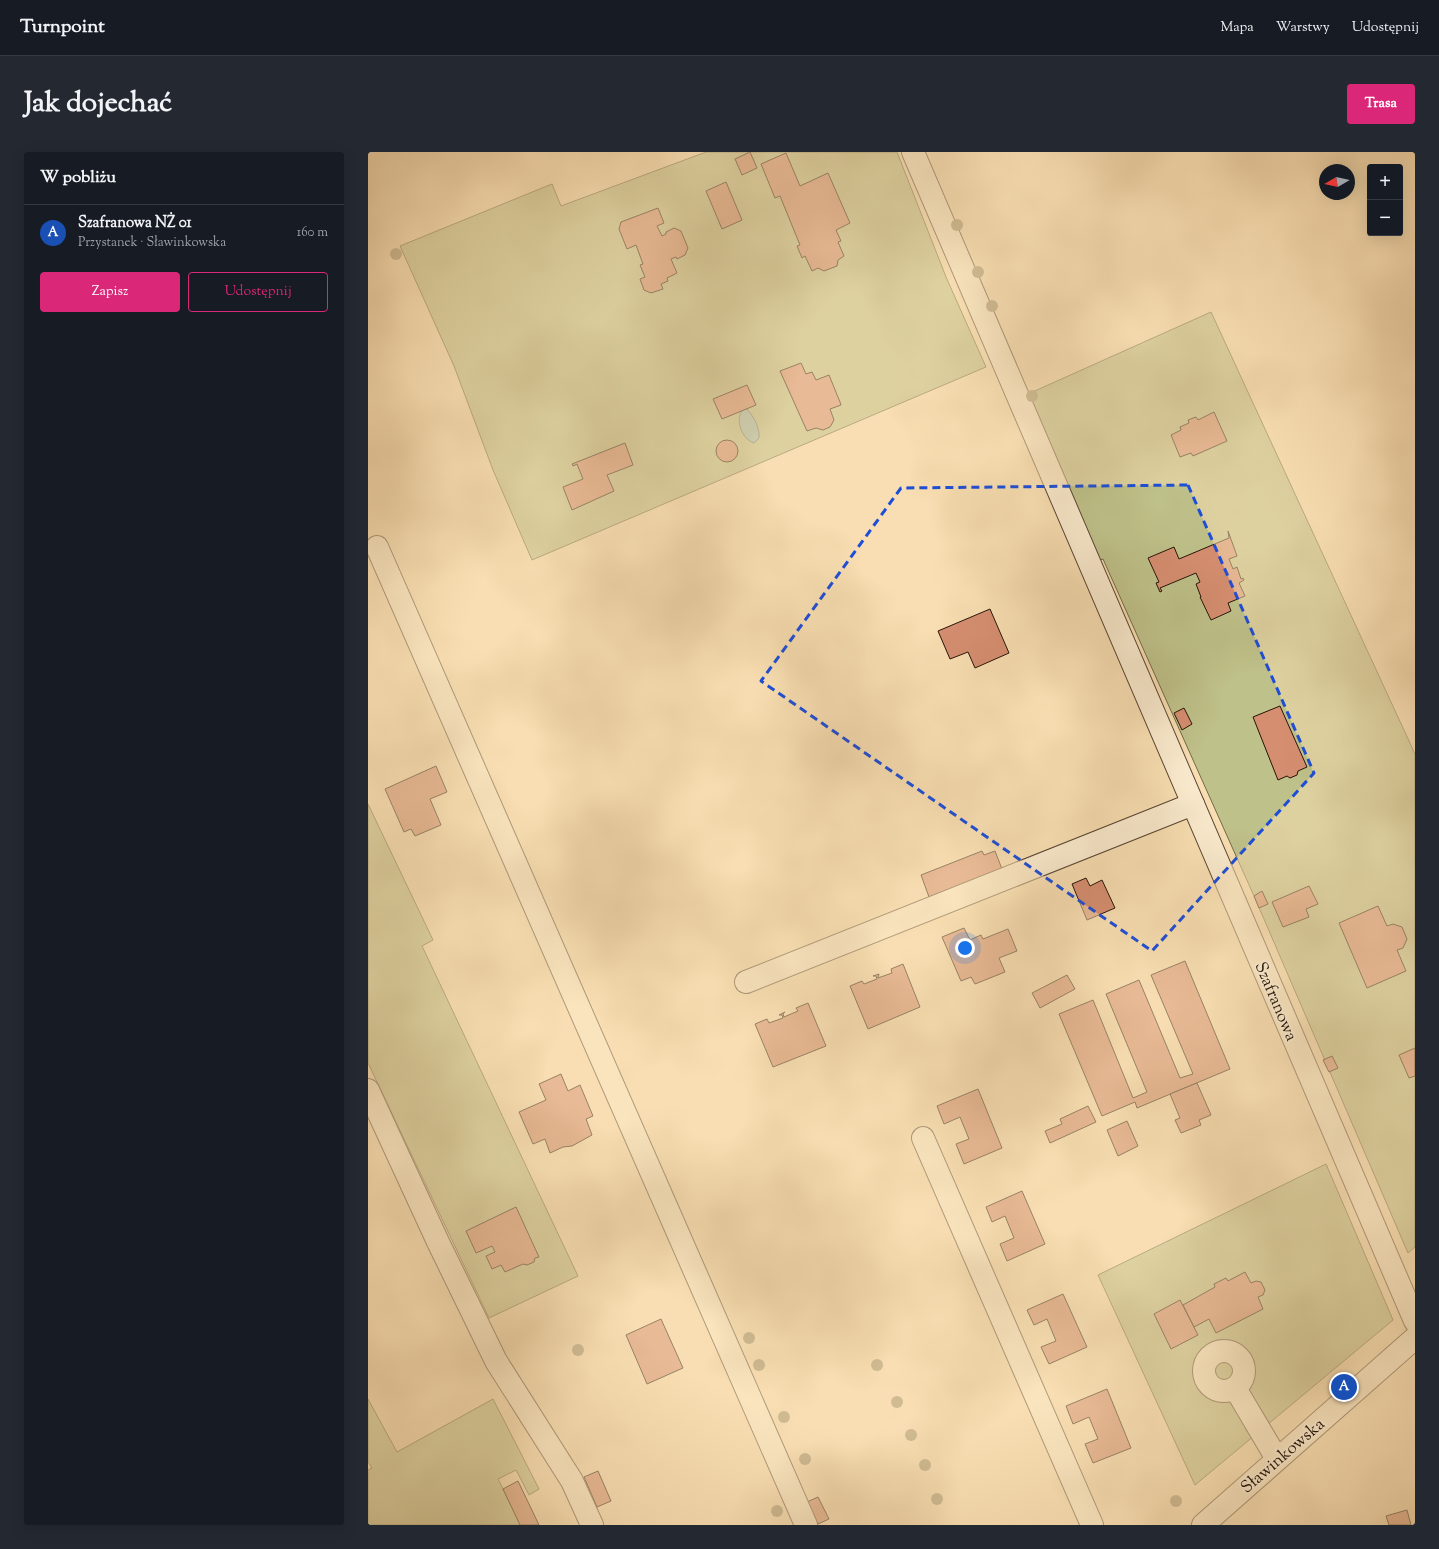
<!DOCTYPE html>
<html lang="pl">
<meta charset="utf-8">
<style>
:root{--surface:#171b24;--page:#242831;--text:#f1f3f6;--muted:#9ea1a6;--line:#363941;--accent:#db2777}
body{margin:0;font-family:"Sorts Mill Goudy",serif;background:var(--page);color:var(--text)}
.controls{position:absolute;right:12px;top:12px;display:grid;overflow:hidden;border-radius:4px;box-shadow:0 4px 16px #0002}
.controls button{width:36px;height:36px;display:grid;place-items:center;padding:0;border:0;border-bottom:1px solid var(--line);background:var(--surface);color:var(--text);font:20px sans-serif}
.compass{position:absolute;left:951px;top:12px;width:36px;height:36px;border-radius:50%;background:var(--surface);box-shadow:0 4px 16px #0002;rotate:261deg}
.you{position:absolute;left:597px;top:796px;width:14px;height:14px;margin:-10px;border:3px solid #fff;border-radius:50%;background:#1a73e8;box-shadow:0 0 0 6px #1a73e833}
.badge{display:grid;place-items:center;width:26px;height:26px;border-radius:50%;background:var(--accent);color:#fff;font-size:13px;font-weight:700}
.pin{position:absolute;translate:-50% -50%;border:2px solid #fff;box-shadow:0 1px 4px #0006}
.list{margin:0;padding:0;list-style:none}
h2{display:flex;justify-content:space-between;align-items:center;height:52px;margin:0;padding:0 16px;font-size:17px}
h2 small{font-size:13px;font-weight:400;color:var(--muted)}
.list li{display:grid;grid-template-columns:26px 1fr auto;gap:12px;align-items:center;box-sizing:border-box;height:56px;padding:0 16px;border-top:1px solid var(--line)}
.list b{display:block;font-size:15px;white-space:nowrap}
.list p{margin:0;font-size:13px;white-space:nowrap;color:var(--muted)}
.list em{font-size:13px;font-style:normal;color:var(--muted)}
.actions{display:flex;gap:8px;padding:12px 16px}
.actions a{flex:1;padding:9px 0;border:1px solid var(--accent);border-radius:4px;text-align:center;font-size:14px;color:var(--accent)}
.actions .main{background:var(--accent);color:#fff}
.map{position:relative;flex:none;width:1047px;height:1373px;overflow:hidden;border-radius:4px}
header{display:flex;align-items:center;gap:24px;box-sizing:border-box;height:56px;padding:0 20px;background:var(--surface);border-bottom:1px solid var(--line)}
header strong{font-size:19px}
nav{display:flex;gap:22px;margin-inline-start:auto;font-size:14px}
.intro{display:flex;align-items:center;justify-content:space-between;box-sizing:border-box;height:96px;padding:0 24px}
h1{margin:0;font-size:28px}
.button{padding:10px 18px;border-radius:4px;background:var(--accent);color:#fff;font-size:14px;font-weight:700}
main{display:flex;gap:24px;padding:0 24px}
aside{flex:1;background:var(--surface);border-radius:4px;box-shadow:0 4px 16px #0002}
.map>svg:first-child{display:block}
</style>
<header>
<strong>Turnpoint</strong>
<nav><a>Mapa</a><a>Warstwy</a><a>Udostępnij</a></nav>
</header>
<div class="intro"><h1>Jak dojechać</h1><a class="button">Trasa</a></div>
<main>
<aside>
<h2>W pobliżu<small></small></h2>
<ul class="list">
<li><span class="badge" style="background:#1a4fb4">A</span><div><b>Szafranowa NŻ 01</b><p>Przystanek · Sławinkowska</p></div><em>160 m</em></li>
</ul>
<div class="actions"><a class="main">Zapisz</a><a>Udostępnij</a></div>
</aside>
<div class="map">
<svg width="1047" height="1373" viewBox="0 0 1047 1373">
<rect width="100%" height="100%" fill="#f8deb2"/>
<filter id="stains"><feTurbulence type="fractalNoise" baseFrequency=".005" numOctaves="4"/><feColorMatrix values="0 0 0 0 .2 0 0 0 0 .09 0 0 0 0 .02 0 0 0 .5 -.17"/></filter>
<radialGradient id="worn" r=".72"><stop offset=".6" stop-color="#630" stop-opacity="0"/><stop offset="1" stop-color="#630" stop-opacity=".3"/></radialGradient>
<!-- green -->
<g fill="#bfc18a" stroke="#726a48">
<path d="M338 0H529L578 125 618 215 164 408 125 318 86 214 32 94 184 32 193 54Z"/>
<path d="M843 160 1047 602V1095L1040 1101 886 744 735 407 729 409 660 242Z"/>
<path d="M0 652 65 788 54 794 210 1124 121 1166 0 911Z"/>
<path d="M958 1012 1025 1168 827 1333 730 1123Z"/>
<path d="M0 1247 29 1300 125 1247 171 1337 161 1343 148 1318 130 1327 153 1373H0V1318L4 1316 0 1310Z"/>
</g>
<!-- water -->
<path fill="#9dbcae" stroke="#6d796b" d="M379 257C386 265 392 276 391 286L386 291C374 287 367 269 374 258Z"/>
<!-- building -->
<g fill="#d68e71" stroke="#241407">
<path d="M382 0 389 16 374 23 367 7Z"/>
<path d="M418 1 432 34 460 21 482 71 468 78 473 89 470 90 476 104 470 108 469 114 456 119 450 116 444 119 437 104 434 106 429 94 432 93 412 44 407 46 393 12Z"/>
<path d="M358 30 374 68 354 77 338 39Z"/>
<path d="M290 56 296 71 289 74 294 84 298 82V80L306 76 313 79 320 96 317 103 309 107 308 105 303 107 309 121 299 126 300 129 293 132 295 137 283 141 276 138 272 127 277 125 272 113 275 112 268 93 259 97 251 77 253 70Z"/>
<path d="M433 211 438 222 444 220 448 228 461 223 472 250 473 253 462 257 466 268 462 275 455 278 448 276 439 279 412 219Z"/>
<path d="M379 233 388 253 354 267 345 247Z"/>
<path d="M846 260 859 289 825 304 823 301 812 305 803 283 813 278 812 275 821 271 820 268 828 265 830 268Z"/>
<circle cx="359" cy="299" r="11"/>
<path d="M257 291 265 313 239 323 246 339 204 358 195 335 215 327 209 312 205 314 204 312Z"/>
<path d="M860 379 869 404 861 407 865 417 869 415 873 427 875 426 876 428 871 431 877 444 860 451 863 459 843 468 832 445H833L828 432 832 430 828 421 792 436 794 439 792 440 788 431 791 430 780 406 806 395 811 407 861 386Z"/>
<path d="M622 457 641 501 607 516 600 500 582 507 570 479Z"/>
<path d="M912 554 939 615 930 619 929 623 922 626 919 624 910 628 885 565Z"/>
<path d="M816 556 824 572 814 578 806 561Z"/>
<path d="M68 614 79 640 62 647 73 673 47 684 43 677 36 680 17 637Z"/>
<path d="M614 699 616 703 627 699 634 717 561 745 553 723Z"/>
<path d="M718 726 722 734 734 728 747 756 719 768 704 732Z"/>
<path d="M941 734 950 752 938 757 941 765 915 775 904 750Z"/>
<path d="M894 739 900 752 891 756 886 744Z"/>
<path d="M1010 754 1019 774 1025 772 1034 775 1039 787 1035 796 1029 798 1038 819 999 836 971 771Z"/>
<path d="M596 776 602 788 613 783 615 787 640 777 649 799 631 806 637 820 607 832 603 825 593 829 574 785Z"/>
<path d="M817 809 862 917 769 956 767 950 734 964 691 862 725 848 765 946 779 940 738 842 771 828 812 926 825 922 783 823Z"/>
<path d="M535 812 552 855 500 877 482 834 494 829 496 832 509 827 508 824H505L511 822 510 826 524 821 523 817Z"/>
<path d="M699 823 707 837 672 856 664 841Z"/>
<path d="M440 851 458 894 405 915 387 872 399 867 401 871 415 866 414 863H411L417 860 415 862 416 865 430 859 428 856Z"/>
<path d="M1047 896V924L1041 926 1031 903Z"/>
<path d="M964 904 970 916 961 920 955 908Z"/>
<path d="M193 922 200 939 212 933 225 964 218 967 224 983 204 994 195 995 182 1001 177 987 165 992 151 960 178 948 171 932Z"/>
<path d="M829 931 843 963 831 968 833 973 813 981 807 968 812 966 802 942Z"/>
<path d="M610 937 634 996 596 1012 588 992 601 987 592 965 576 972 569 954Z"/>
<path d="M720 954 728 970 682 991 677 979 694 972 692 967Z"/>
<path d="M759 969 770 994 750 1004 739 978Z"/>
<path d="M654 1039 677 1092 639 1109 632 1092 646 1086 637 1064 624 1070 618 1055Z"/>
<path d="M148 1055 171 1105 167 1106 166 1110 159 1113 155 1112 137 1120 133 1113 124 1117 118 1104 127 1100 124 1094 108 1101 98 1079Z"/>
<path d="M877 1120 883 1131 888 1129 893 1130 897 1138 895 1143 890 1145 895 1157 848 1181 841 1167 826 1175 815 1153 847 1135 846 1132 858 1126 860 1129Z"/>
<path d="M695 1142 719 1195 681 1212 673 1195 688 1189 679 1167 666 1173 659 1158Z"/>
<path d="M812 1148 830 1183 803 1197 786 1162Z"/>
<path d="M293 1167 315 1216 279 1232 258 1183Z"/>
<path d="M739 1237 763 1296 725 1311 717 1292 730 1287 721 1265 705 1272 698 1254Z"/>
<path d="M230 1319 243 1349 229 1355 216 1325Z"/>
<path d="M150 1329 171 1373H152L135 1337Z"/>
<path d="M450 1345 461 1367 450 1372 439 1350Z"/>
<path d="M1039 1358 1043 1373H1021L1018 1364Z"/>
</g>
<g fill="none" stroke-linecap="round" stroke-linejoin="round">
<defs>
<g id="minor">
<path d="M545 0 1047 1169"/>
<path d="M9 395 438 1373"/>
<path d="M378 830 825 652"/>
<path d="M0 938 70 1090 128 1209 204 1329 224 1373"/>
<path d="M555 986 724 1373"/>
<circle cx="856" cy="1219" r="20"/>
<path d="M867 1236 909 1307"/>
<path d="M835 1373 1047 1186"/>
</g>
</defs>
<!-- minor casing -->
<use href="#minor" stroke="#594632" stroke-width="24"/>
<!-- minor -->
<use href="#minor" stroke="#faeacd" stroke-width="22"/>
</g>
<!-- trees -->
<g fill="#a1906d">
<circle cx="589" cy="73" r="6"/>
<circle cx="28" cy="102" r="6"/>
<circle cx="610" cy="120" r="6"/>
<circle cx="624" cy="154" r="6"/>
<circle cx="664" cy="244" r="6"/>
<circle cx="381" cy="1186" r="6"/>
<circle cx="210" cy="1198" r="6"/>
<circle cx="391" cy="1213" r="6"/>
<circle cx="509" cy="1213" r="6"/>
<circle cx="529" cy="1250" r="6"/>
<circle cx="416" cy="1265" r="6"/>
<circle cx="543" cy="1283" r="6"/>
<circle cx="437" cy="1307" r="6"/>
<circle cx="557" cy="1313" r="6"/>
<circle cx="569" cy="1347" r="6"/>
<circle cx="808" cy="1349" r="6"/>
<circle cx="409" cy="1359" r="6"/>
</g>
<!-- marked area -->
<path d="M0 0H1047V1373H0ZM820 333 946 621 784 799 393 529 533 336Z" fill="#f8deb2" fill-opacity=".55" fill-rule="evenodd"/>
<path fill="none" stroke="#1d4ed8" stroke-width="3" stroke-dasharray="8 5" stroke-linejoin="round" d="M820 333 946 621 784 799 393 529 533 336Z"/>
<g text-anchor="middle" stroke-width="4" stroke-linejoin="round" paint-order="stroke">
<!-- street labels -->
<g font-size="17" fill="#241407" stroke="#faeacd">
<text transform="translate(909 849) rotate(67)" y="6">Szafranowa</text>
<text transform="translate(914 1303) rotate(-41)" y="6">Sławinkowska</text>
</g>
</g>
<rect width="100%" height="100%" filter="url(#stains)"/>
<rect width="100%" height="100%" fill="url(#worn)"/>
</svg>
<div class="controls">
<button>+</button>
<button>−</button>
</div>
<svg class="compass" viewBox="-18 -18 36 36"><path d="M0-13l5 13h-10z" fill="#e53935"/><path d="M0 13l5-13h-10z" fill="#9ea1a6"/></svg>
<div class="you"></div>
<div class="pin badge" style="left:976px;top:1235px;background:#1a4fb4">A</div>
</div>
</main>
